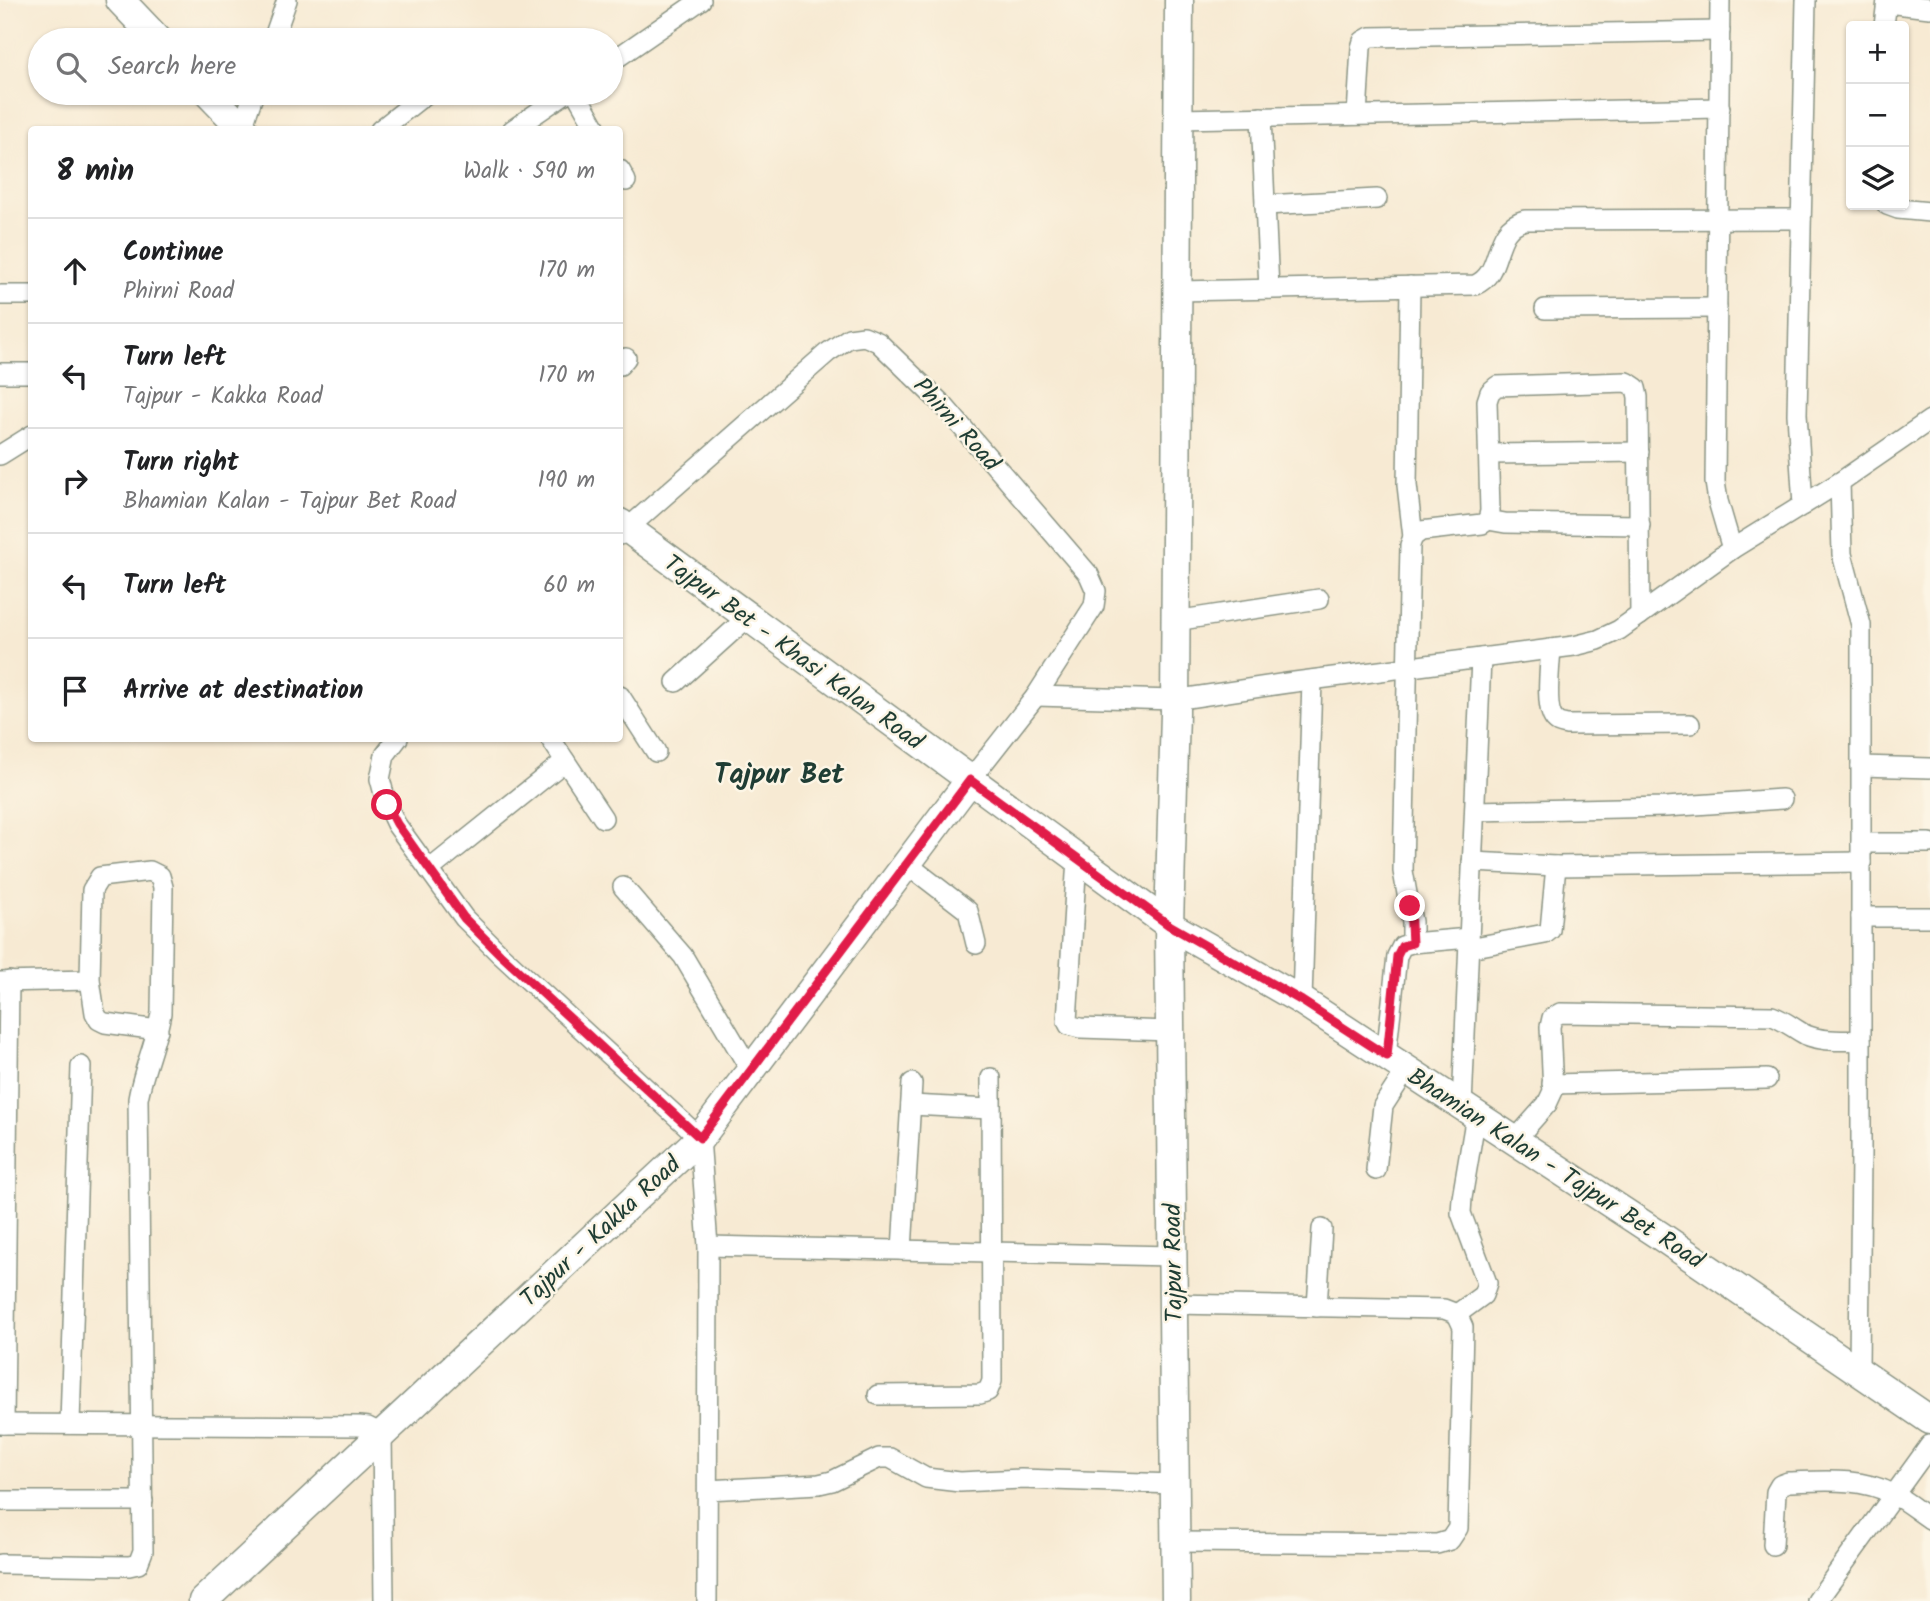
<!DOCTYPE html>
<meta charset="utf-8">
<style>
:root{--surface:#fff;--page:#f6f6f6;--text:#202124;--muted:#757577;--line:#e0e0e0}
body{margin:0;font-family:Kalam,sans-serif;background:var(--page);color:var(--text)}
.controls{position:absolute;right:21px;top:21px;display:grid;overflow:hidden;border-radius:7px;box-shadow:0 2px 5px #0004}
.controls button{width:63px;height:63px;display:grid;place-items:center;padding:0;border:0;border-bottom:2px solid var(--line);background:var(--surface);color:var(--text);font:35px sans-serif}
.stop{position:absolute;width:21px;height:21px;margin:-16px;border:5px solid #e11d48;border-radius:50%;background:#fff}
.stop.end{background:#e11d48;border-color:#fff;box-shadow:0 2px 7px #0008}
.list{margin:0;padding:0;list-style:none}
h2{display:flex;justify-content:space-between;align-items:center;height:91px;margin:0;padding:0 28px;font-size:30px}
h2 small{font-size:23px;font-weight:400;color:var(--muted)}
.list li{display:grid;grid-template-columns:46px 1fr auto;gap:21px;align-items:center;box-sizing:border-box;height:105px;padding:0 28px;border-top:2px solid var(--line)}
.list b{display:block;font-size:26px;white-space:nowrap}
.list p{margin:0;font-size:23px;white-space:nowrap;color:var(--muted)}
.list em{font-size:23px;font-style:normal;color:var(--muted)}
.icon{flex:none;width:38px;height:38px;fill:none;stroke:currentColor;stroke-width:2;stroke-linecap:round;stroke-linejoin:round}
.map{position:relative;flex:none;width:1930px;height:1601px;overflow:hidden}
.search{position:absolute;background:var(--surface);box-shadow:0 2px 5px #0004;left:28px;top:28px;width:595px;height:77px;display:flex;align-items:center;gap:18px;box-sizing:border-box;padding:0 24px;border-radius:38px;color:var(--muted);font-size:26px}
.panel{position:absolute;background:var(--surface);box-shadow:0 2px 5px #0004;left:28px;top:126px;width:595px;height:616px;border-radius:7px}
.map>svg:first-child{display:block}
</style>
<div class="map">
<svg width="1930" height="1601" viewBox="0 0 1930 1601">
<rect width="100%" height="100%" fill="#fcf5e5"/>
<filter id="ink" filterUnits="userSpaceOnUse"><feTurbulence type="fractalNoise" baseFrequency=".0143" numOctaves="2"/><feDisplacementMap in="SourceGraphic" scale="14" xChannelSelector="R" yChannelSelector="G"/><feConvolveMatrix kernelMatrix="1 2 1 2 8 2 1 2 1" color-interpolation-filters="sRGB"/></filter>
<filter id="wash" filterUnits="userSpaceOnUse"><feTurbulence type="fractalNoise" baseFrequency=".00686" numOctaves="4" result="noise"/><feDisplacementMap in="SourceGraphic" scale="28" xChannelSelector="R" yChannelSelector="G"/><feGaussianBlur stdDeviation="1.57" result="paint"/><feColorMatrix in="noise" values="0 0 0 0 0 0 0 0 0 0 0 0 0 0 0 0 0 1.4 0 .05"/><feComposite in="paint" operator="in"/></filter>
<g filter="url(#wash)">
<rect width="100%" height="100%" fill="#f7ead3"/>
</g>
<g filter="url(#ink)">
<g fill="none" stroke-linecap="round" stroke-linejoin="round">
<defs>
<g id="street">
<path d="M1720 0 1715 482 1718 501 1732 549"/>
<path d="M1887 3 1930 8"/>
<path d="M1884 26 1887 0"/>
<path d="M273 40 287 0"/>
<path d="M611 62 701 0"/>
<path d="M576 93 597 130"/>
<path d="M1357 115 1361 48 1363 41 1370 37 1720 31"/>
<path d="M1261 117 1269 289"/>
<path d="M1178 119 1720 108"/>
<path d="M242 128 254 93"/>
<path d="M380 130 427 93"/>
<path d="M512 130 566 93"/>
<path d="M620 170 626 181"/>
<path d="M1265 205 1377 199"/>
<path d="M1887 205 1898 209 1930 212"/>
<path d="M1410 286 1407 485 1413 537"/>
<path d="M1177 291 1475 285C1505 273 1490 229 1525 220L1801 219"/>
<path d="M0 295H32"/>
<path d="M1545 309 1717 308"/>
<path d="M620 365 626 358"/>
<path d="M0 373H32"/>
<path d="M1489 454 1639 452"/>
<path d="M0 455 32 435"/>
<path d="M1840 482 1842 554 1861 625V1152L1859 1371"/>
<path d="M1803 505 1797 414 1806 0"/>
<path d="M1488 520 1505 523 1640 525"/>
<path d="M620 535 827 353 849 338 864 336 878 342 944 406 1089 575 1096 591 1094 606 1036 696 970 780"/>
<path d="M1175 621 1319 599"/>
<path d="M1551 649C1550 664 1544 712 1556 721 1559 724 1563 724 1567 725L1690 724"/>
<path d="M676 682 747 618"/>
<path d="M620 696 656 752"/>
<path d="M1036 696 1174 700 1287 683 1574 646 1598 640 1619 630 1732 549 1840 482 1930 420"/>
<path d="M398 738 385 755 380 779 387 805 396 824 464 918 500 954 700 1138 708 1246 707 1601"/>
<path d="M550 738 603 818"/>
<path d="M1861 766 1930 768"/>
<path d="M1475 811 1666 807 1782 799"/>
<path d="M1861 843H1930"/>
<path d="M1077 858 1067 1021 1069 1025 1080 1028 1170 1031"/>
<path d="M1472 862 1556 866 1861 862"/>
<path d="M907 864 968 911 976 944"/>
<path d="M429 870 565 761"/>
<path d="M623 887 683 956 751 1071"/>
<path d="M1861 917H1930"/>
<path d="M1412 943V922L1403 871 1410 545 1413 537 1421 531 1482 524 1488 520 1490 511 1487 401 1490 392 1497 386 1627 382 1636 388 1638 397 1640 615"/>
<path d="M1469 948 1545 934 1550 930 1556 866"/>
<path d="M0 982 90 980"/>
<path d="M1302 1001 1312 680"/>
<path d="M1386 1056 1397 956 1402 946 1412 943 1469 938"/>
<path d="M1552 1084 1767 1079"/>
<path d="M911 1105 990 1109"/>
<path d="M1462 1106 1481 658"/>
<path d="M1515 1140 1547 1104 1553 1091 1550 1027 1552 1018 1560 1013 1772 1016C1786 1021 1794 1029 1806 1035 1823 1042 1844 1040 1861 1041"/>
<path d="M1376 1170 1383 1106 1407 1069"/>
<path d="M708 1246 1172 1256"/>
<path d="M902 1250 912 1083"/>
<path d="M1173 1304 1444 1309 1457 1314 1463 1327 1458 1528 1450 1540 1437 1544 1176 1542"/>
<path d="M1317 1307 1322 1229"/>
<path d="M1457 1314 1483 1295 1487 1283 1461 1213 1462 1198 1476 1115"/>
<path d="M878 1395 980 1394 988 1391 992 1381 991 1078"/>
<path d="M0 1424 359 1426 368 1427 382 1434 384 1601"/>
<path d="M4 1424 9 981"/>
<path d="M70 1424 81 1066"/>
<path d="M708 1490 819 1484 832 1481 879 1458H890L926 1478 960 1482 1021 1479 1175 1484"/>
<path d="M0 1501H143"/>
<path d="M1773 1545 1776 1492 1780 1485 1788 1482C1823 1481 1860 1477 1893 1494 1906 1501 1918 1511 1930 1519"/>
<path d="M0 1564 129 1566 138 1564 143 1551 138 1099C143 1070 156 1043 161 1013L163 887 160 876 150 871 100 877 92 890 90 980 95 1013 99 1020 105 1023 158 1030"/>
<path d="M1817 1601 1930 1445"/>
</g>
<g id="secondary">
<path d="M120 0 158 40"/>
<path d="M208 93 244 130"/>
<path d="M620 523 1169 925 1302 1001 1659 1235 1930 1420"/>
<path d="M203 1601 700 1138 970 780"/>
<path d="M1176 1601 1169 925 1175 713 1179 0"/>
</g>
</defs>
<!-- street casing -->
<use href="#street" stroke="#8b9484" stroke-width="22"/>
<!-- secondary casing -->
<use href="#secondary" stroke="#8b9484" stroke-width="31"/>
<!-- street -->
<use href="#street" stroke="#fff" stroke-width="19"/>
<!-- secondary -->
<use href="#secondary" stroke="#fff" stroke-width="28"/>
</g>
</g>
<g fill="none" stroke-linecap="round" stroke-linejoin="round" filter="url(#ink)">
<!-- route -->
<path stroke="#e11d48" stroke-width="9" d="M387 805 397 824 464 918 500 954 700 1138 970 780 1169 925 1302 1001 1387 1056 1397 956 1402 946 1412 943 1410 906"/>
</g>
<g text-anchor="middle" stroke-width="5" stroke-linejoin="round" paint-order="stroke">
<!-- street labels -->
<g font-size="24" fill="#1f3d34" stroke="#fcf5e5">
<text transform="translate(957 424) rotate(48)" y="8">Phirni Road</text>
<text transform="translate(794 652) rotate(36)" y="8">Tajpur Bet - Khasi Kalan Road</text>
<text transform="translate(1556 1168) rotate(33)" y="8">Bhamian Kalan - Tajpur Bet Road</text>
<text transform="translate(600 1231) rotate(-43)" y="8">Tajpur - Kakka Road</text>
<text transform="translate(1173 1263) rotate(-91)" y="8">Tajpur Road</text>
</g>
<!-- quarter labels -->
<g font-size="28" font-weight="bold" fill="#1f3d34" stroke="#fcf5e5">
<text x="779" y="783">Tajpur Bet</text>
</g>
</g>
</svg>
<div class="controls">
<button>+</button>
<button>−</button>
<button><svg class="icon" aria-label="layers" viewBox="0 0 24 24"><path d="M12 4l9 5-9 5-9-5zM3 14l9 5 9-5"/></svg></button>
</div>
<div class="stop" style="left:387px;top:805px"></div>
<div class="stop end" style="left:1410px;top:906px"></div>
<div class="search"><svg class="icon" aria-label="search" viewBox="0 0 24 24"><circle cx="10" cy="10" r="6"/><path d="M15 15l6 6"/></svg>Search here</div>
<section class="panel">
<h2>8 min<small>Walk · 590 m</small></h2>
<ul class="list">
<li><svg class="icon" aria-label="ahead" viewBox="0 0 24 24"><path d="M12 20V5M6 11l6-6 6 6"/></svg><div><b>Continue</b><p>Phirni Road</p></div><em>170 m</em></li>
<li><svg class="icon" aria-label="left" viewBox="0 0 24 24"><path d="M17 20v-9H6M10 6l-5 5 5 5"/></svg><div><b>Turn left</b><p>Tajpur - Kakka Road</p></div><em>170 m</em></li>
<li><svg class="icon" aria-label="right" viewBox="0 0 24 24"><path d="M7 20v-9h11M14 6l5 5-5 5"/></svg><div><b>Turn right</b><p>Bhamian Kalan - Tajpur Bet Road</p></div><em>190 m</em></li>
<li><svg class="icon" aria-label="left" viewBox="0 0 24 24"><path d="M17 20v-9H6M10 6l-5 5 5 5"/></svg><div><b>Turn left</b></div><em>60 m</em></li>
<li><svg class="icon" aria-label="arrive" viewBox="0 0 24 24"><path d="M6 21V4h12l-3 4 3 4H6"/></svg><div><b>Arrive at destination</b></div></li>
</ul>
</section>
</div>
